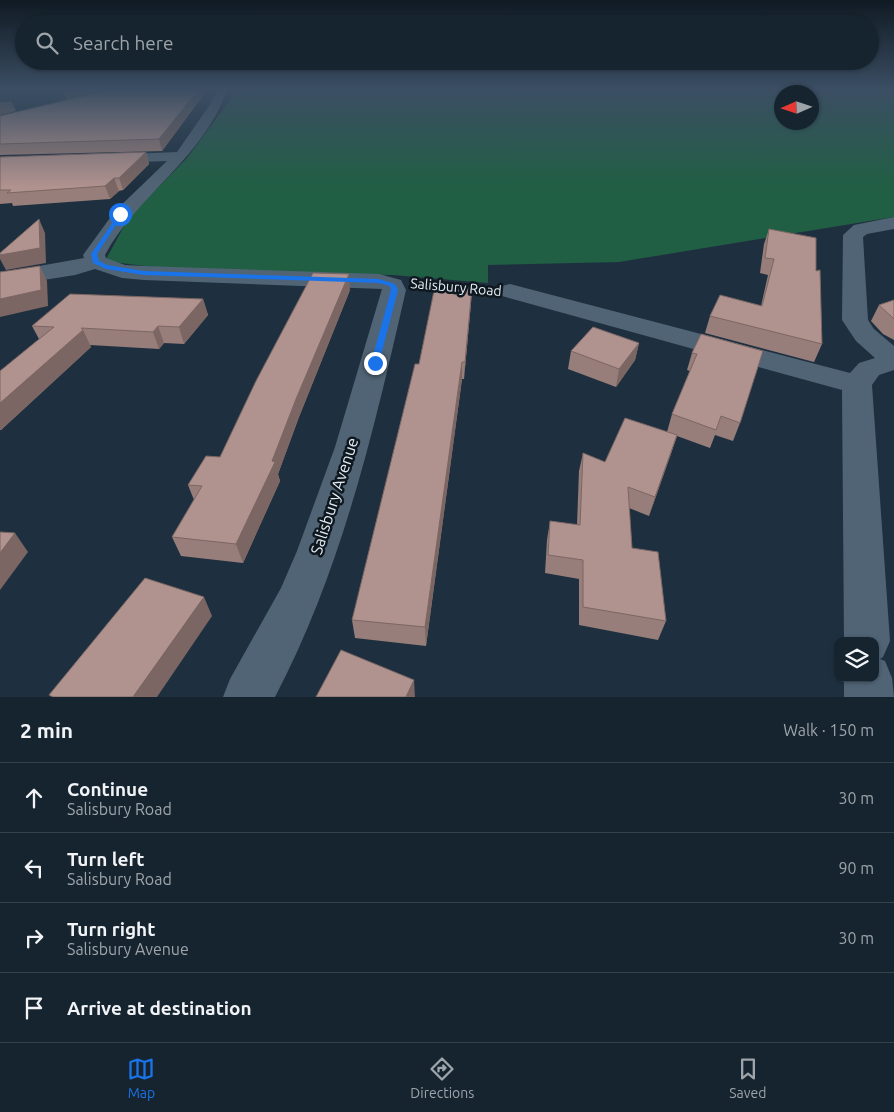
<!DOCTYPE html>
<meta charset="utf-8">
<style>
:root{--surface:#16242f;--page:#23303b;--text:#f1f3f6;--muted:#9ea4aa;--line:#35414b;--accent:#1a73e8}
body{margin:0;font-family:Ubuntu,sans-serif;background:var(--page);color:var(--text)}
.controls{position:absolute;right:15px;bottom:15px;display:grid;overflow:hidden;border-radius:10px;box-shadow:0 1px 4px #0004}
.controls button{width:45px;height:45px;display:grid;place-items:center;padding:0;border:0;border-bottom:1px solid var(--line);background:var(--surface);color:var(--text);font:25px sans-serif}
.compass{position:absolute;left:774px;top:85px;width:45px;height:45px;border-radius:50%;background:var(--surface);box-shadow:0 1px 4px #0004;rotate:267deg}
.stop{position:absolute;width:15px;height:15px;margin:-11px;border:4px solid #1a73e8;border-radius:50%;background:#fff}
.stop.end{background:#1a73e8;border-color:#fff;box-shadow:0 1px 5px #0008}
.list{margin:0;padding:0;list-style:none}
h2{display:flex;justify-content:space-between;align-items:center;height:65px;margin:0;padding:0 20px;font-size:21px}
h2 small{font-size:16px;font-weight:400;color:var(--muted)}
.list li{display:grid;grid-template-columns:32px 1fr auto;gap:15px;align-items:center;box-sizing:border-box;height:70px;padding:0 20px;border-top:1px solid var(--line)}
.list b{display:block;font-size:19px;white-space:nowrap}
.list p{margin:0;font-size:16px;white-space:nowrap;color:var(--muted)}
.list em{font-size:16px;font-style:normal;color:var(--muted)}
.icon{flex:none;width:28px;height:28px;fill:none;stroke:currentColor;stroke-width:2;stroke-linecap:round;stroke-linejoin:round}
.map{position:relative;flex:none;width:894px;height:697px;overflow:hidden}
.search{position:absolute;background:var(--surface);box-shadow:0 1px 4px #0004;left:15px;right:15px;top:15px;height:55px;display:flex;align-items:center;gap:12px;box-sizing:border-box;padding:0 18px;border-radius:28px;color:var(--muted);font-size:19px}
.sheet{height:345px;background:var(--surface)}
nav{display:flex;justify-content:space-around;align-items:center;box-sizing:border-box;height:70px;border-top:1px solid var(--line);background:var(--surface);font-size:14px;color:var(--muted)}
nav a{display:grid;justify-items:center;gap:2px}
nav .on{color:var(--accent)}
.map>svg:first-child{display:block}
</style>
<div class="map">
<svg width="894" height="697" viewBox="0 0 894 697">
<rect width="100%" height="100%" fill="#1e303f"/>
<!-- green -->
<path fill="#215f44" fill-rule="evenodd" d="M232 90H894V217L619 262 488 265V283L393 275 193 272 105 261 129 217 187 158 230 100ZM782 92H812V122H782Z"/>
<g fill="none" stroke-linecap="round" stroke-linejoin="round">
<!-- path -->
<path stroke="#788693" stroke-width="3" stroke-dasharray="4 4" stroke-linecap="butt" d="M421 283 484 288"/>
<!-- minor -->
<g fill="#506475" fill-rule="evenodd">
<path d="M217 90H227C203 159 138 194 105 255L106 258 125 265 144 266 379 274 401 280 406 290C374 430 342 569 275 697H223L230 679 281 588 297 551 335 447 382 289 144 280 122 278 95 269 75 275 0 287V273L84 258 83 255 115 211 167 161 109 163 104 161 101 158 104 155 177 152 211 103Z"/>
<path d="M894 217V229L867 234 863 237 868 320 874 329 894 346V370L879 375 872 385 890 641 883 657 880 659 885 661 892 678 894 697H844V678H875V641H844L842 390 502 296 498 291 502 286 510 284 850 373 859 363 875 358 856 341 842 320 843 235 854 225Z"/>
</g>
</g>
<!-- wall -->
<g fill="#977e7a">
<path d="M207 90 162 151 0 155V116Z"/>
<path d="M146 152 149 164 123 190 119 191 110 199 13 206 12 203 0 204V157Z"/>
<path d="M769 229 816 271 822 344 814 362 705 333 710 316 761 306 768 275 760 273 764 244Z"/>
<path d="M472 287 471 303 464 379H462L426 646 355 638 352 620Z"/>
<path d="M350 290 299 417 278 474 280 481 243 563 181 556 172 537 194 500 188 485 220 457Z"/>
<path d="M203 299 208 315 184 344 164 343 159 349 90 345 91 347 1 430H0V371L39 339 32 326Z"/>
<path d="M894 300V340L883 334 871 321 879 305Z"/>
<path d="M701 334 740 423 733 441 715 435 710 448 677 436 649 516 629 508 632 548 666 621 658 640 579 625V579L545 573 547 540 550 521 577 525 579 471 583 453 605 462 667 432 672 414 690 371 687 370 692 353Z"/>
<path d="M639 343 635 360 616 387 568 369 571 351Z"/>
</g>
<!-- shaded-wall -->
<g fill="#7b6663">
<path d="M63 90H107L66 100Z"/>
<path d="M198 90H207L162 151 159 139Z"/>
<path d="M12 102 16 111 0 115V105Z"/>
<path d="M146 152 149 164 123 190 119 178Z"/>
<path d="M114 178 119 191 110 199 105 186Z"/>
<path d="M39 219 45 233 46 263 6 270 0 259V255Z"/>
<path d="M40 266 47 281 48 306 0 317V299Z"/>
<path d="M349 274 350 290 299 417 278 474 280 481 243 563 236 544 272 461 296 399Z"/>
<path d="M472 287 471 303 464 379 465 362Z"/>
<path d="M203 299 208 315 184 344 179 327Z"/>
<path d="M158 326 164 343 159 349 153 332Z"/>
<path d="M83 330 91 347 1 430 0 429V403Z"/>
<path d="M639 343 635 360 616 387 619 369Z"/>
<path d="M462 362V379L426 646 425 627Z"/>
<path d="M677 435 671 454 649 516 655 497Z"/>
<path d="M15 533 28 552 0 590V553Z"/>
<path d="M204 597 212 616 157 697H133Z"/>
<path d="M414 680 415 697H406Z"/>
</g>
<!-- building -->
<g fill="#b0928e" stroke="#7b6663">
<path d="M109 90H198L159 139 0 144V116Z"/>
<path d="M12 102 0 105V103Z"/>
<path d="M146 152 119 178H114L105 186 7 193 11 190H0V157Z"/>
<path d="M39 219 40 248 0 255V253Z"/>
<path d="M769 229 816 238V271L820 270 822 344 710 316 720 295 762 306 774 259 765 258Z"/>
<path d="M40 266 41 290 0 299V272Z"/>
<path d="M313 273 349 274 296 399 272 461 275 462 236 544 172 537 202 486 188 485 206 456 220 457 256 381Z"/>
<path d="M435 286 472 287 465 362H462L425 627 352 620 415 364H419Z"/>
<path d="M70 294 203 299 179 327 158 326 153 332 81 328 83 330 0 403V371L54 327 32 326Z"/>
<path d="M894 300V319L879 305Z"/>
<path d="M593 327 639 343 619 369 571 351Z"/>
<path d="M701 334 763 351 740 423 721 416 716 430 672 414 697 354 692 353Z"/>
<path d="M625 418 677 435 655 497 628 487 632 548 658 552 666 621 583 607V560L548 555 550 521 580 525 583 453 605 462Z"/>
<path d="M0 532 15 533 0 553Z"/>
<path d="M145 578 204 597 133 697H53L49 695Z"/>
<path d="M341 650 414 680 406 697H316Z"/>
</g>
<!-- sky -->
<linearGradient id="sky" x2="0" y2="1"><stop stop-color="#101a23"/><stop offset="0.48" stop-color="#3b4e63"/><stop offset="1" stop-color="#3b4e63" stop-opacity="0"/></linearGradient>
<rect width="894" height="187" fill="url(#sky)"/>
<!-- route -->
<path fill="#1a73e8" d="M120 212 123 214 97 254 99 261 107 265 144 271 379 279 395 284 398 290 379 363 375 366 371 363 391 290 390 286 379 283 144 275 106 269 93 263 91 254Z"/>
<g text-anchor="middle" stroke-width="5" stroke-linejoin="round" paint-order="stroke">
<!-- street labels -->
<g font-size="14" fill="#e2edf7" stroke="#0f181e">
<text transform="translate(456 287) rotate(5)" y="5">Salisbury Road</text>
</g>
<!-- near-street labels -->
<g font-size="16" fill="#e2edf7" stroke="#0f181e">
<text transform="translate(334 496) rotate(-72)" y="6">Salisbury Avenue</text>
</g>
</g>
</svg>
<div class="controls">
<button><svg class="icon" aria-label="layers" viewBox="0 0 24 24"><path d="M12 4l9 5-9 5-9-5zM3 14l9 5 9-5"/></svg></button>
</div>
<svg class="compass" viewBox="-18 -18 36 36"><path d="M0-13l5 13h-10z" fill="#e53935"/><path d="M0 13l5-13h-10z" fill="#9ea4aa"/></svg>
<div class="stop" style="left:120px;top:214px"></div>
<div class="stop end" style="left:375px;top:363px"></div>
<div class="search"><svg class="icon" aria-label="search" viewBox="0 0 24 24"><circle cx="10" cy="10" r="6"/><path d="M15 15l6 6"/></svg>Search here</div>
</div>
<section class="sheet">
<h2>2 min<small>Walk · 150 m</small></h2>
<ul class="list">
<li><svg class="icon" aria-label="ahead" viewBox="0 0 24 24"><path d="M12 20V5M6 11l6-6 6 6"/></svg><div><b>Continue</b><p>Salisbury Road</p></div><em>30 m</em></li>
<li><svg class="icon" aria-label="left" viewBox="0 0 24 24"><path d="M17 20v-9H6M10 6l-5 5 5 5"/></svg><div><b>Turn left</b><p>Salisbury Road</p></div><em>90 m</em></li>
<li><svg class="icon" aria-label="right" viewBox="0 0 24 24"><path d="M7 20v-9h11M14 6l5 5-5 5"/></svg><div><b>Turn right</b><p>Salisbury Avenue</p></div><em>30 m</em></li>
<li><svg class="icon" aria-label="arrive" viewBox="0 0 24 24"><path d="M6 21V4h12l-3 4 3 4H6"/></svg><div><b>Arrive at destination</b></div></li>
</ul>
</section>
<nav>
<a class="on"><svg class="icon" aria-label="map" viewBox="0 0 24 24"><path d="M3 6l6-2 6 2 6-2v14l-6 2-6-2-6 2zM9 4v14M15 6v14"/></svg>Map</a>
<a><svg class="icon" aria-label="directions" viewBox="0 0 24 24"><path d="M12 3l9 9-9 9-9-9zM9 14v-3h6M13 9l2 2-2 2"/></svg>Directions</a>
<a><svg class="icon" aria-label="saved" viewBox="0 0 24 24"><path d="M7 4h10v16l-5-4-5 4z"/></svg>Saved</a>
</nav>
